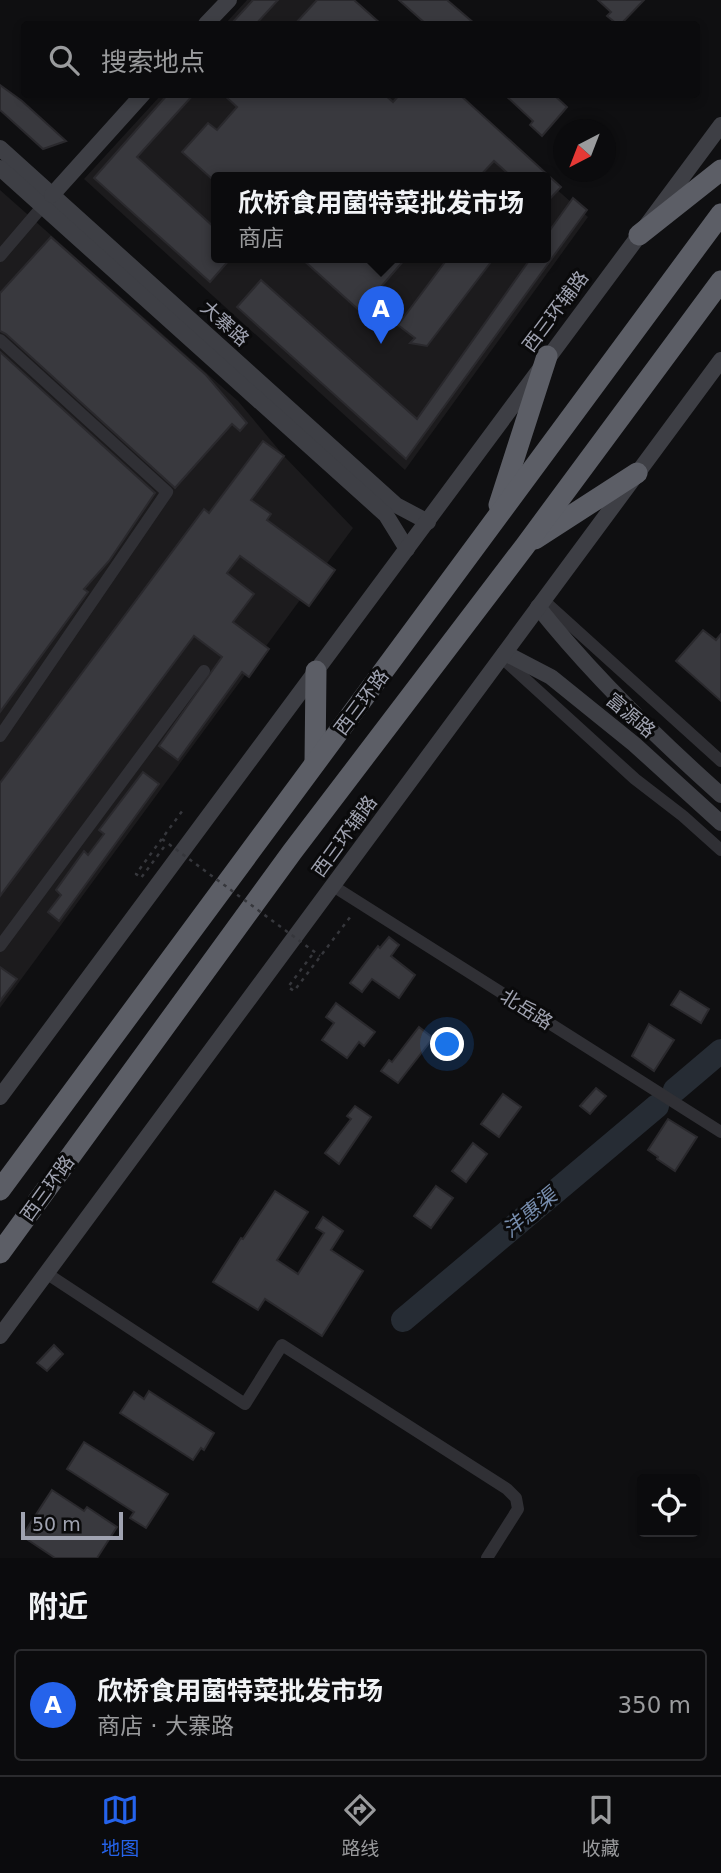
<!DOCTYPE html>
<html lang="zh">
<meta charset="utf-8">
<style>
:root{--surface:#0b0b0d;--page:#141416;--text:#f1f3f6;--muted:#9a9b9d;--line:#2b2b2e;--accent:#2563eb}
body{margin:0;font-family:"DejaVu Sans","Noto Sans SC",sans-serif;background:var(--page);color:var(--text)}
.controls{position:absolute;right:21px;bottom:21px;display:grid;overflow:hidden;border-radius:7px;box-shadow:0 4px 10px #0003}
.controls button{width:63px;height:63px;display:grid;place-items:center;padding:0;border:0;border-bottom:2px solid var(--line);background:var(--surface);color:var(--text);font:35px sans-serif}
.compass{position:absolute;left:553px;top:119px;width:63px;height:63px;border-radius:50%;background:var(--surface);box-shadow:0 4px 10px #0003;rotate:222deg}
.scale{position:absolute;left:21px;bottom:18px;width:102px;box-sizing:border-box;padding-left:7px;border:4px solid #a0a3b1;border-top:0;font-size:19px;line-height:24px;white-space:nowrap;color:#a0a3b1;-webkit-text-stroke:5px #0a0a0b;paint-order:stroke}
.you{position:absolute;left:448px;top:1045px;width:24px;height:24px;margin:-18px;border:5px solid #fff;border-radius:50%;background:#1a73e8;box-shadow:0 0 0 10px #1a73e833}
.badge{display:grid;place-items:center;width:46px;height:46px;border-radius:50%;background:var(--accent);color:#fff;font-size:23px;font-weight:700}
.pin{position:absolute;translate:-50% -58px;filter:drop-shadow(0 2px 4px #0008)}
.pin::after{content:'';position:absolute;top:37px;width:24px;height:21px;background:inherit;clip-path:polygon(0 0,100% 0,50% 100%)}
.popup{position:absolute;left:211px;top:172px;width:340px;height:91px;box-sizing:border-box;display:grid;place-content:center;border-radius:7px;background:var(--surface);filter:drop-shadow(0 2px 5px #0005);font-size:23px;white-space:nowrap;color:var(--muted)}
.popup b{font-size:26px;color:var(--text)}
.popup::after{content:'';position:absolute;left:50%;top:100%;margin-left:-14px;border:14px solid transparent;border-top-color:var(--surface)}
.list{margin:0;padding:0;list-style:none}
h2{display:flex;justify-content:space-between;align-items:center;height:91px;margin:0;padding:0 28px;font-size:30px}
h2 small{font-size:23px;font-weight:400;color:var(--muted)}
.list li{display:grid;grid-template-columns:46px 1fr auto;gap:21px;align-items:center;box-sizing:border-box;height:112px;margin:0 14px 14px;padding:0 14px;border:2px solid var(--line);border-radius:7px}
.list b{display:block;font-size:26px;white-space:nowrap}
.list p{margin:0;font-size:23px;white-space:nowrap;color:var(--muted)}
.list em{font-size:23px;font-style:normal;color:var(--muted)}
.icon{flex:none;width:38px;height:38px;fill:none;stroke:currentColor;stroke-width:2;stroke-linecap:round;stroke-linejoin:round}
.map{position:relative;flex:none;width:721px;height:1558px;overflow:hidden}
.search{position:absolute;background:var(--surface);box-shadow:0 4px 10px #0003;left:21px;right:21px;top:21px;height:77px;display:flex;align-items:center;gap:18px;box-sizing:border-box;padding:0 24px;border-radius:7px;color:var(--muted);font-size:26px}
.sheet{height:217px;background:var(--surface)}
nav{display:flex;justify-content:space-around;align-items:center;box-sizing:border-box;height:98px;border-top:2px solid var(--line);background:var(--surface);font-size:19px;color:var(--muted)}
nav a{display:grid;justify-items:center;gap:4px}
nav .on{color:var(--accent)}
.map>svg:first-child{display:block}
</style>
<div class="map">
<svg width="721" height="1558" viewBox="0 0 721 1558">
<rect width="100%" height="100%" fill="#0f0f11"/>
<!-- built -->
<g fill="#1c1b1d">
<path d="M247 0H343L370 24H225Z"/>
<path d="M161 95H449L543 178H216V258H546V180L588 217 405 470 84 179Z"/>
<path d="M0 190 238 401 284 456 353 528 0 1008Z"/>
</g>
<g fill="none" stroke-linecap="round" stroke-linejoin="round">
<!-- river -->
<g stroke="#262c34" stroke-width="24">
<path d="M675 1090 721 1051"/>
<path d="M403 1320 657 1106"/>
</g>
</g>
<!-- building -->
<g fill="#39393e" stroke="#2a292d" stroke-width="2">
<path d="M253 0H278L256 24H231Z"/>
<path d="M317 0H354L381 24H295Z"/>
<path d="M399 0H447L475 24H426Z"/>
<path d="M598 0H644L621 24H617L607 16 611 12Z"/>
<path d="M0 85 22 101 66 141 43 149 0 110Z"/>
<path d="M168 94H194L137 157 216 229V258H231L210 282 94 178Z"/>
<path d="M223 94H384L393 102 400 94H459L561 187 545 204V178H513L494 161 478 178H211L182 152 208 123 217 130 237 107Z"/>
<path d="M504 94H553L567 107 542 136 530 125 533 121Z"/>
<path d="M573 198 587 210 406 459 237 307 261 280 417 419 531 258H545V237Z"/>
<path d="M51 237 206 375 247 423 240 431 232 424 175 488 6 334 0 331V293Z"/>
<path d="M301 258H406L360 311Z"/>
<path d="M448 258H494L427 346 410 343 415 338 398 325Z"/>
<path d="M0 352 155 493 109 561 84 589 88 592 0 712Z"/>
<path d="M263 441 284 456 251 500 271 514 267 520 335 570 309 606 240 556 227 573 254 594 233 622 269 649 249 677 242 672 178 760 159 746 222 657 194 636 0 896V783L204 509 209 513Z"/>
<path d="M703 630 716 640 721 634V701L676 661Z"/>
<path d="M143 772 159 784 59 921 48 912 61 895 56 890 84 851 88 855 104 834 99 830Z"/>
<path d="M389 937 399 945 391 956 415 975 399 998 372 979 362 992 350 983 378 946 380 948Z"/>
<path d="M0 967 17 979 0 1001Z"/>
<path d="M680 991 709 1009 701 1023 671 1005Z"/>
<path d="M336 1003 375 1032 364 1046 359 1042 347 1058 322 1040 334 1023 326 1017Z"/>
<path d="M649 1024 674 1040 654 1071 632 1056Z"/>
<path d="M419 1027 433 1038 398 1083 381 1071 389 1060 392 1062Z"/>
<path d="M596 1088 606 1096 590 1114 580 1106Z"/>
<path d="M503 1094 521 1107 499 1137 481 1124Z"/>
<path d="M355 1106 371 1117 339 1164 325 1153 351 1119 347 1116Z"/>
<path d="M668 1119 697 1137 675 1171 657 1159 658 1157 648 1150Z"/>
<path d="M473 1143 487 1154 466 1182 452 1171Z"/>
<path d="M436 1186 453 1198 431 1228 414 1216Z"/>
<path d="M275 1191 308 1212 277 1260 298 1274 324 1233 316 1228 323 1217 343 1231 331 1250 363 1271 322 1336 265 1299 258 1310 213 1282 241 1238 243 1239Z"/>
<path d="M54 1345 63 1354 47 1371 37 1363Z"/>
<path d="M149 1391 214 1433 204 1450 201 1448 193 1460 120 1413 134 1392 144 1399Z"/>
<path d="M84 1442 168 1494 146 1528 130 1518 134 1512 67 1469Z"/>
<path d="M52 1490 84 1511 87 1507 117 1527 97 1558H55L22 1536Z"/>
</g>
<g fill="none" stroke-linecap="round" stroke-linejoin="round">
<!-- path -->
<g stroke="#36373c" stroke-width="2.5" stroke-dasharray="3.5 5" stroke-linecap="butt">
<path d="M164 847 141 878 136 874 183 810"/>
<path d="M312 955 288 987 294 991 351 916"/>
</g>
<!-- street -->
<g stroke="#303035" stroke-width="12">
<path d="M0 256 47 201"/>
<path d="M0 340 167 492 0 736"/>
<path d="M543 600 721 761"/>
<path d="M501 657 635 779 683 816 721 850"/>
<path d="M333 886 721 1132"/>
<path d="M0 946 204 671"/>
<path d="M46 1273 245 1404 282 1345 507 1489 516 1498 518 1509 487 1558"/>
</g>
<!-- secondary -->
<g stroke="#3e3f45" stroke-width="16">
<path d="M206 24 229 0"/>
<path d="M0 148 396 505 428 522"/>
<path d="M0 168 386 515 407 549"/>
<path d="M52 195 143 94"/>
<path d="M538 607C593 676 656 737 721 795"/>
<path d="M505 653 551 677 634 744 721 823"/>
<path d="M0 1097 721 125"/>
<path d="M0 1336 721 360"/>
</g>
<!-- highway -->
<g stroke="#5c5e66" stroke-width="21">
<path d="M639 235 721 170"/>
<path d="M499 505 547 356"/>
<path d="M535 539 637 473"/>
<path d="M315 763 316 671"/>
<path d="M0 1190 721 214"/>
<path d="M0 1253 292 852 525 546 721 281"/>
</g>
<!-- path-bridge -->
<path stroke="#36373c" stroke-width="2.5" stroke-dasharray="3.5 5" stroke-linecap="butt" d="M162 839 320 956"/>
</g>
<g text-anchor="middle" stroke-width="6" stroke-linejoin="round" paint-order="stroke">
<!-- street labels -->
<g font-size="19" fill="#a0a3b1" stroke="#0a0a0b">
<text transform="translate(555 311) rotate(-53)" y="7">西三环辅路</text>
<text transform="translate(225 323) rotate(42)" y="7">大寨路</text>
<text transform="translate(361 702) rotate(-53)" y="7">西三环路</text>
<text transform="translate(631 715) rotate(40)" y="7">富源路</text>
<text transform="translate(344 836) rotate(-54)" y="7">西三环辅路</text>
<text transform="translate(527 1009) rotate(32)" y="7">北岳路</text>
<text transform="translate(47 1188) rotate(-54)" y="7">西三环路</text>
</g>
<!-- water labels -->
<g font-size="21" font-style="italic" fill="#778dad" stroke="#0a0a0b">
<text transform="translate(530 1213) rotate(-40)" y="7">沣惠渠</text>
</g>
</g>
</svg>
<div class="controls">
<button><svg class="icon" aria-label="locate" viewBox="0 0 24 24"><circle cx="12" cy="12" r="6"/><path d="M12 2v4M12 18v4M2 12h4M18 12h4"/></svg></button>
</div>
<svg class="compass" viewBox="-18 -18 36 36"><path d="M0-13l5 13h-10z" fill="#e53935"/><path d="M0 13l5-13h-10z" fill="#9a9b9d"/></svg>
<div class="scale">50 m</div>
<div class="you"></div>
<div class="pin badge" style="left:381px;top:344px">A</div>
<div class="popup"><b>欣桥食用菌特菜批发市场</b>商店</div>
<div class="search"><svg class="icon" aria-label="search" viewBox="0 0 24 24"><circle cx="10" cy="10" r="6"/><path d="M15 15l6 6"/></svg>搜索地点</div>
</div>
<section class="sheet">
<h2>附近<small></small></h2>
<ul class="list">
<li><span class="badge">A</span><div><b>欣桥食用菌特菜批发市场</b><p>商店 · 大寨路</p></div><em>350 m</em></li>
</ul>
</section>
<nav>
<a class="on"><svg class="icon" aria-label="map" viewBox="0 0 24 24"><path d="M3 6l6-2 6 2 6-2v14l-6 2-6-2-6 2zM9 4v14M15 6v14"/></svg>地图</a>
<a><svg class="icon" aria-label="directions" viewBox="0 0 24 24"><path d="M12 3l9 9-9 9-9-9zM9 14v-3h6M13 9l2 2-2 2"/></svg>路线</a>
<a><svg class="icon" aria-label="saved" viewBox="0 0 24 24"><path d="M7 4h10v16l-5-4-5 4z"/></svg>收藏</a>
</nav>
